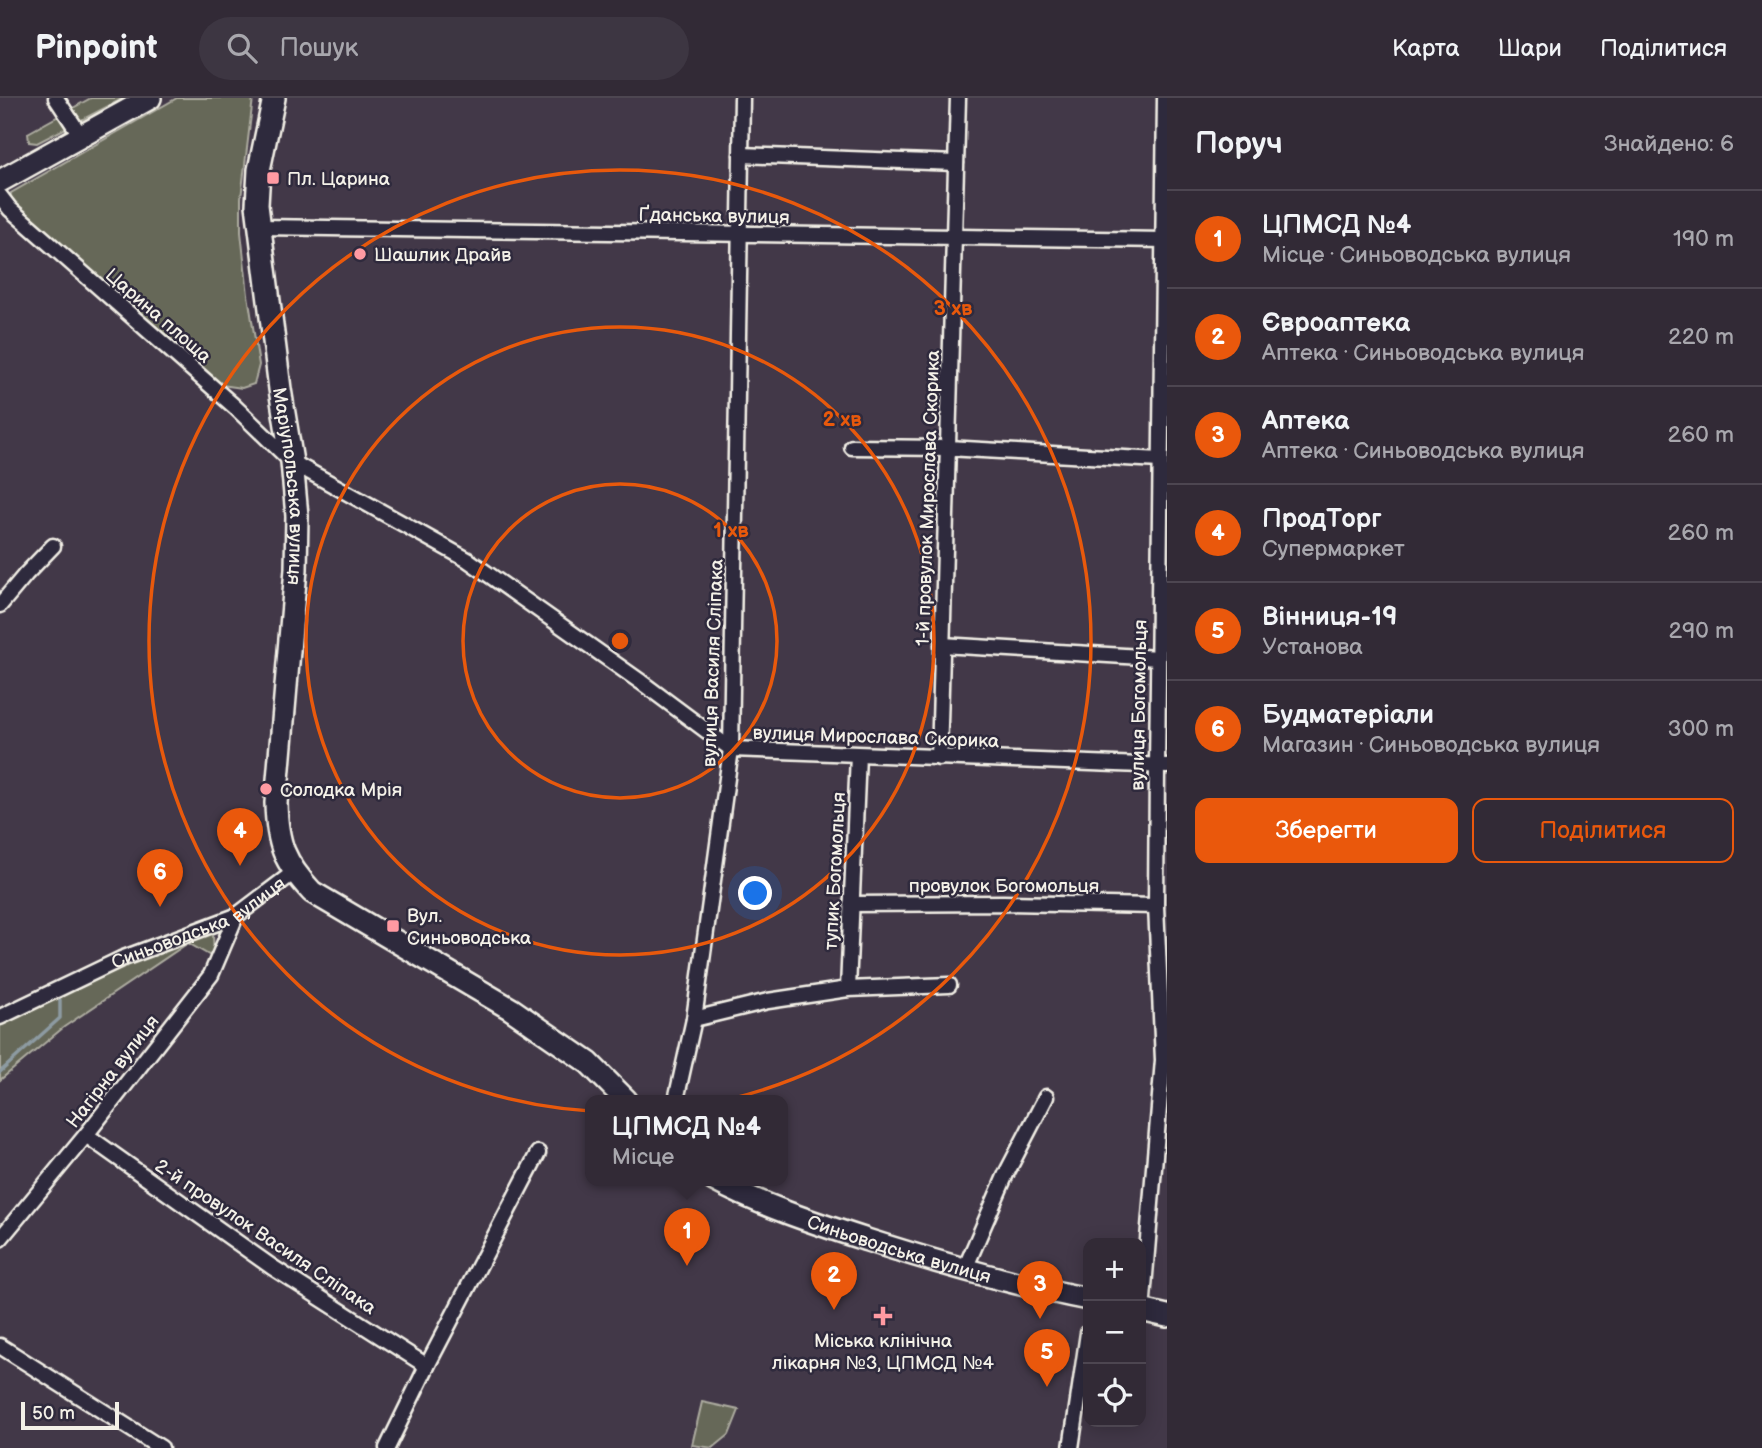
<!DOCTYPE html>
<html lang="uk">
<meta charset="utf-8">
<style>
:root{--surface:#322a36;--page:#3d3642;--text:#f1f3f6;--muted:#a8a7ad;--line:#4d4651;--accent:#ea580c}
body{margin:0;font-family:"Balsamiq Sans",sans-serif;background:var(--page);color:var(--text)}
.controls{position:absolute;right:21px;bottom:21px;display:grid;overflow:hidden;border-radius:14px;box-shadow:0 4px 18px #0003}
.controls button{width:63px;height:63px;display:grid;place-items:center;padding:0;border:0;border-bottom:2px solid var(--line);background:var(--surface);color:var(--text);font:35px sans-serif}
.scale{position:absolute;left:21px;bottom:18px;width:98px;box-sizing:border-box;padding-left:7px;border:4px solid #f4f1e8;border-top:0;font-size:19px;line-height:24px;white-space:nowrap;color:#f4f1e8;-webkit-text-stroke:5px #2f2a3d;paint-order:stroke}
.you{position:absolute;left:756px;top:796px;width:24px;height:24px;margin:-18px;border:5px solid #fff;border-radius:50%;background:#1a73e8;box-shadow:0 0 0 10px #1a73e833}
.badge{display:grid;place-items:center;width:46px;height:46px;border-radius:50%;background:var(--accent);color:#fff;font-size:23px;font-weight:700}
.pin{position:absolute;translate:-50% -58px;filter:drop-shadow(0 2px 4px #0008)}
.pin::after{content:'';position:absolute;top:37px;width:24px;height:21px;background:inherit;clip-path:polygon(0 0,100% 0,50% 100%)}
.popup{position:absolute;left:585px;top:997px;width:203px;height:91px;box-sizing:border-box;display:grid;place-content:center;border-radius:14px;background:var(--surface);filter:drop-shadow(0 2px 5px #0005);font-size:23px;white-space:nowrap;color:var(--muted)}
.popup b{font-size:26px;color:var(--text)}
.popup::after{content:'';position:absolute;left:50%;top:100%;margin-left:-14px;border:14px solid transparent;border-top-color:var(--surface)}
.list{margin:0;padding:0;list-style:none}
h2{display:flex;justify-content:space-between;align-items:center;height:91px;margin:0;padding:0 28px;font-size:30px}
h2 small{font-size:23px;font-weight:400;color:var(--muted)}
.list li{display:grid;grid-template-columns:46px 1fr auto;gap:21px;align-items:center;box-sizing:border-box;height:98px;padding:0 28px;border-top:2px solid var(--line)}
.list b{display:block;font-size:26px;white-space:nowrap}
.list p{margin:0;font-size:23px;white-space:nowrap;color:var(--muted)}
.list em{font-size:23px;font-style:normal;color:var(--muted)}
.actions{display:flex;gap:14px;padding:21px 28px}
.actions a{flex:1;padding:16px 0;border:2px solid var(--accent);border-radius:14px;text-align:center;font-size:24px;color:var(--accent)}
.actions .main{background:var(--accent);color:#fff}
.icon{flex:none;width:38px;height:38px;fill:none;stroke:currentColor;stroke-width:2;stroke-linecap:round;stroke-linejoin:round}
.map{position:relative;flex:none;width:1167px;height:1350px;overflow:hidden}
header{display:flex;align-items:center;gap:42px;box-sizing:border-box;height:98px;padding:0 35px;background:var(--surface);border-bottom:2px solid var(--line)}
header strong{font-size:33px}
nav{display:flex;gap:38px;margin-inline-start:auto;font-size:24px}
.search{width:490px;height:63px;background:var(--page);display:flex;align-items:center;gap:18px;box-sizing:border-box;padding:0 24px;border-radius:38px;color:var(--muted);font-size:26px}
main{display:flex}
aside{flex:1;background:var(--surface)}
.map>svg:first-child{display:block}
</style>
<header>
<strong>Pinpoint</strong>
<div class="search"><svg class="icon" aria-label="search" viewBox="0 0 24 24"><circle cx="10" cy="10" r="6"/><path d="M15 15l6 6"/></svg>Пошук</div>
<nav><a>Карта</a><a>Шари</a><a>Поділитися</a></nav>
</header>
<main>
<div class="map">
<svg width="1167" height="1350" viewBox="0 0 1167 1350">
<rect width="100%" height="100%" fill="#423848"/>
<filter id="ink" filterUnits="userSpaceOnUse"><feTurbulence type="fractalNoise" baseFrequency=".0143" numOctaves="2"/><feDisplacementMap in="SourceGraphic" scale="14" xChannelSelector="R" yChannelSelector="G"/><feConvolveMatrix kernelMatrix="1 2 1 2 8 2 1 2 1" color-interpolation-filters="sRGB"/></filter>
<g filter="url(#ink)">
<!-- green -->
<g fill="#666759" stroke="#adaca0" stroke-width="2">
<path d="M91 0H124L37 45 29 44 28 35Z"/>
<path d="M177 0H253L241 100V134L248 197 259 267 254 286 242 290 215 286 14 109 10 102 11 95Z"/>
<path d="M202 832 213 835 214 860 188 845 64 929 0 982V919Z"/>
<path d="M702 1304 739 1312 729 1337 713 1350 692 1347Z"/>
</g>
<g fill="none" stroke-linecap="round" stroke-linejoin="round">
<!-- stream -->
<path stroke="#8d9ba2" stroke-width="3.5" d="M0 974 60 920V902"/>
<defs>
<g id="street">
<path d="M56 0 81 38"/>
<path d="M741 57 956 65"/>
<path d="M0 98 10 111 235 309 292 364 468 462 641 584 731 651 1167 668"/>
<path d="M260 129 1167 142"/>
<path d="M852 349 948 350 1160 362"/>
<path d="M0 507 26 476 53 448"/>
<path d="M942 547 1158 560"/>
<path d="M939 660 958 0"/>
<path d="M851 806 1003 805 1156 808"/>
<path d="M848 891 858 657"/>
<path id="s1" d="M0 919 121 861 236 818 293 775"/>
<path d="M694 921 768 903 848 891 949 887"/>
<path d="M676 1002 694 921 731 651 742 0"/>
<path d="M86 1037 272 1169 427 1268"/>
<path d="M0 1141 86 1037 211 877 236 818"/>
<path d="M964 1173 1006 1076 1046 999"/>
<path d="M1142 1213 1163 962 1156 808 1157 668 1165 0"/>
<path d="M0 1248 161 1350"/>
<path d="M387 1350 427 1268 538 1055"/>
<path d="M1071 1350 1088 1235"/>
</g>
<g id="secondary">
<path id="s2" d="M274 0 259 72 257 107 280 291 292 364 297 418 296 471 276 705C277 746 284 764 312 794L511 911 589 965 626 1002"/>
<path d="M0 83 150 0"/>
<path id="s3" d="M714 1082C762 1108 815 1125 867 1142 942 1166 1012 1186 1088 1201"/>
<path d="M1141 1212 1167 1218"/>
</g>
</defs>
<!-- street casing -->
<use href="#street" stroke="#f4f1e8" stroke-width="19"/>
<!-- secondary casing -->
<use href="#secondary" stroke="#f4f1e8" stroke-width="26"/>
<!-- street -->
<use href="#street" stroke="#2f2a3d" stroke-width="14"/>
<!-- secondary -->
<use href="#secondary" stroke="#2f2a3d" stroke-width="21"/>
</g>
</g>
<!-- distance rings -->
<g fill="none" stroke="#e8590c" stroke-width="3.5">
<circle cx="620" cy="543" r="157"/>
<circle cx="620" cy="543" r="314"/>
<circle cx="620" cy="543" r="471"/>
</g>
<!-- markers -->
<g fill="#ff9aa2" stroke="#2f2a3d" stroke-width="2.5">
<rect x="266" y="73" width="14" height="14" rx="3.5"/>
<circle cx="360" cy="156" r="7"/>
<circle cx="266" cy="691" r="7"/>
<rect x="386" y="821" width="14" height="14" rx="3.5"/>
<path d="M879.5 1207.5h7v7h7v7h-7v7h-7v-7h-7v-7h7z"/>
</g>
<g text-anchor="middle" stroke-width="5" stroke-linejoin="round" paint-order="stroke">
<!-- poi labels -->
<g font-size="19" fill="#f4f1e8" stroke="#2f2a3d" text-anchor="start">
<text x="287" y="87">Пл. Царина</text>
<text x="374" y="163">Шашлик Драйв</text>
<text x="280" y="698">Солодка Мрія</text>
<text x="407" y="824">Вул.<tspan x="407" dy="22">Синьоводська</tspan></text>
<text x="883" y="1249" text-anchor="middle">Міська клінічна<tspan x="883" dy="22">лікарня №3, ЦПМСД №4</tspan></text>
</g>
<!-- street labels -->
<g font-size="19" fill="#f4f1e8" stroke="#2f2a3d">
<text transform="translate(714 117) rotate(1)" y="7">Ґданська вулиця</text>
<text transform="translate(159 217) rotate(41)" y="7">Царина площа</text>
<text dy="7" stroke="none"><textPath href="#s2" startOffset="392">Маріупольська вулиця</textPath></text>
<text transform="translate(927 400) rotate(-88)" y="7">1-й провулок Мирослава Скорика</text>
<text transform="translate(712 565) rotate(-88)" y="7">вулиця Василя Сліпака</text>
<text transform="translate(1138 607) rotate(-89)" y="7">вулиця Богомольця</text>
<text transform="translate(876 638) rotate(2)" y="7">вулиця Мирослава Скорика</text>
<text transform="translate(834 773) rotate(-87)" y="7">тупик Богомольця</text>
<text x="1004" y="794">провулок Богомольця</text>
<text dy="7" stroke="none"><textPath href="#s1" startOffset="220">Синьоводська вулиця</textPath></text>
<text transform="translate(112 973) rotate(-52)" y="7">Нагірна вулиця</text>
<text transform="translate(266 1138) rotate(34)" y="7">2-й провулок Василя Сліпака</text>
<text dy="7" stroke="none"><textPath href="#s3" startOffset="198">Синьоводська вулиця</textPath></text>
</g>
</g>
<circle cx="620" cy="543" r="10" fill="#e8590c" stroke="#2f2a3d" stroke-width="3.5"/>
<g font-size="21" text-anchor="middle" font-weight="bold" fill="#e8590c" stroke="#2f2a3d" stroke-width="5" stroke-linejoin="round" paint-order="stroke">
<text x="953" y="217">3 хв</text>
<text x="842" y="328">2 хв</text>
<text x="731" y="439">1 хв</text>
</g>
</svg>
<div class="controls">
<button>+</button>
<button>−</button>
<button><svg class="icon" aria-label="locate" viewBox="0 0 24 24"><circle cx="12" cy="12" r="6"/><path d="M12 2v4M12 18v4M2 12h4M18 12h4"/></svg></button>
</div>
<div class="scale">50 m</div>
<div class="you"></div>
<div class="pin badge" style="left:687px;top:1168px">1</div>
<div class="popup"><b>ЦПМСД №4</b>Місце</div>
<div class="pin badge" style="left:834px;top:1212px">2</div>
<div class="pin badge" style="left:1040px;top:1221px">3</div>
<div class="pin badge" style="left:240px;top:768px">4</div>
<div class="pin badge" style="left:1047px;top:1289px">5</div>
<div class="pin badge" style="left:160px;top:809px">6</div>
</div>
<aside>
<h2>Поруч<small>Знайдено: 6</small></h2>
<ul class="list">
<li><span class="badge">1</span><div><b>ЦПМСД №4</b><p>Місце · Синьоводська вулиця</p></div><em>190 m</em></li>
<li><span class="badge">2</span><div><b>Євроаптека</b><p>Аптека · Синьоводська вулиця</p></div><em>220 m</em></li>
<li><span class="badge">3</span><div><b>Аптека</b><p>Аптека · Синьоводська вулиця</p></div><em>260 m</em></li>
<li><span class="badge">4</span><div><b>ПродТорг</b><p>Супермаркет</p></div><em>260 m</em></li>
<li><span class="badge">5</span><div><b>Вінниця-19</b><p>Установа</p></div><em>290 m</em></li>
<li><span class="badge">6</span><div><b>Будматеріали</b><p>Магазин · Синьоводська вулиця</p></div><em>300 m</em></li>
</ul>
<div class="actions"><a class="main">Зберегти</a><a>Поділитися</a></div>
</aside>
</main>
